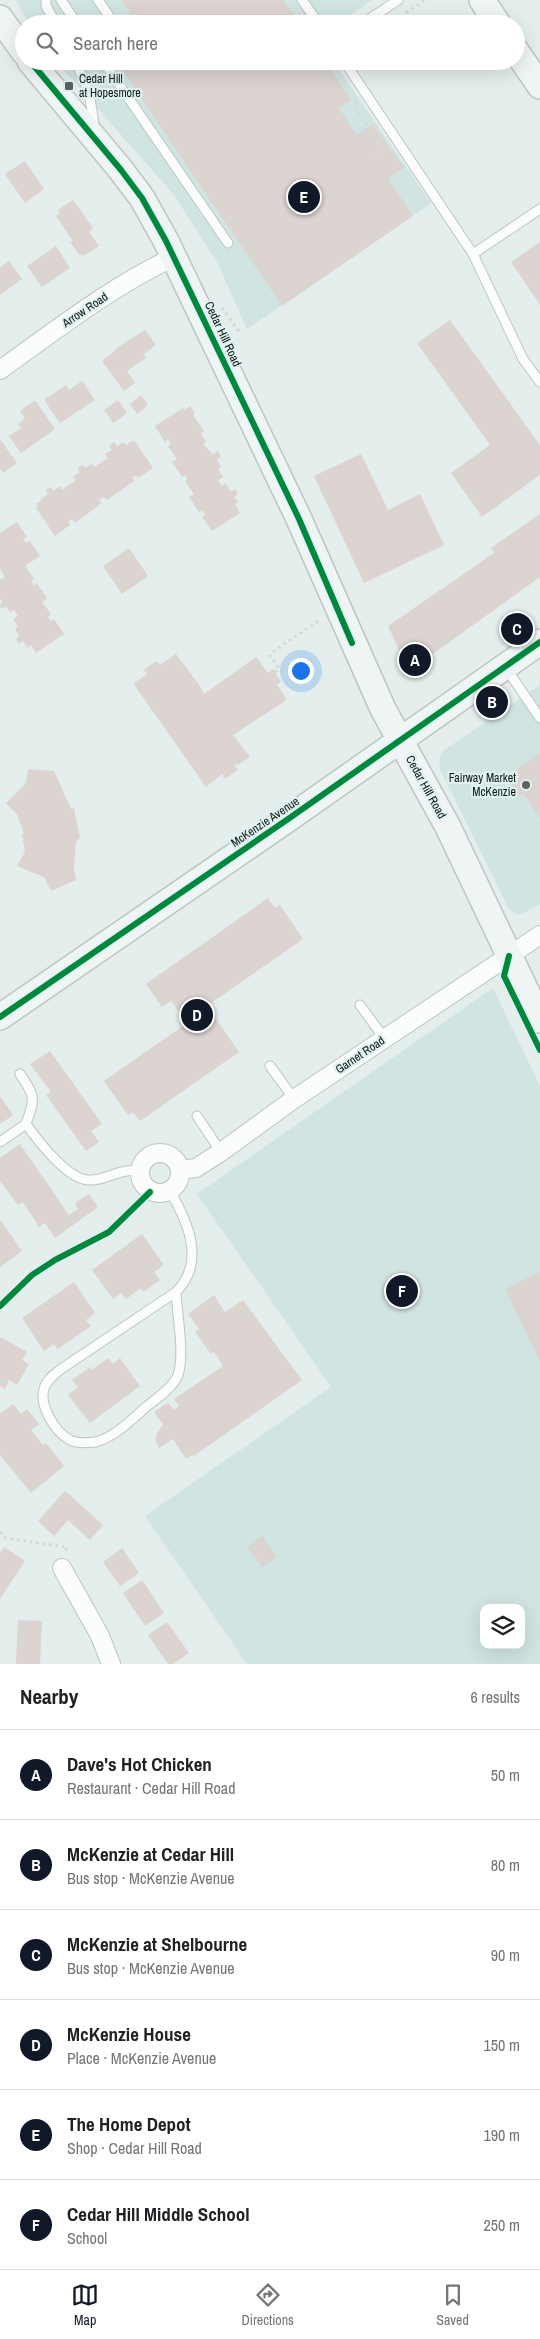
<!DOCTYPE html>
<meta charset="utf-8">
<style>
:root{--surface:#fff;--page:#f6f6f6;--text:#202124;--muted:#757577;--line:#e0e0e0;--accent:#111827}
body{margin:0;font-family:"Archivo Narrow",sans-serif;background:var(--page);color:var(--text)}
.controls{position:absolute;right:15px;bottom:15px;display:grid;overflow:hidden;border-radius:10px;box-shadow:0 5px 20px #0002}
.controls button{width:45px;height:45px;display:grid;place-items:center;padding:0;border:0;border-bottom:1px solid var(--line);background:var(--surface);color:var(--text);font:25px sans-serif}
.you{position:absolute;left:300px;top:670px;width:18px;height:18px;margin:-12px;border:4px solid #fff;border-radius:50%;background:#1a73e8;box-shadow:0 0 0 8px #1a73e833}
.badge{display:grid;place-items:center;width:32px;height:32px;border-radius:50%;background:var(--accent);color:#fff;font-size:16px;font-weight:700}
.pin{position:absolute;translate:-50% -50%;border:2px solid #fff;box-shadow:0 1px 5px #0006}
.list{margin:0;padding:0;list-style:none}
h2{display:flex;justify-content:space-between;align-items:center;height:65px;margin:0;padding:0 20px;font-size:21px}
h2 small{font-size:16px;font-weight:400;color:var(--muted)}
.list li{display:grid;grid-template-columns:32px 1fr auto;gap:15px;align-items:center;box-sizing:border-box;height:90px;padding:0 20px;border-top:1px solid var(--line)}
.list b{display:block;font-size:19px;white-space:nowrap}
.list p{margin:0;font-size:16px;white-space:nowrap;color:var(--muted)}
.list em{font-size:16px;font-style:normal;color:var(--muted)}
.icon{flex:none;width:28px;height:28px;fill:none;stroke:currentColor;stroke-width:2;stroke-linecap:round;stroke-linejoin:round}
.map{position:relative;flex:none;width:540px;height:1664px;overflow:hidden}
.search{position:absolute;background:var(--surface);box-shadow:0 5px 20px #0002;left:15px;right:15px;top:15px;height:55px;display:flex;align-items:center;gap:12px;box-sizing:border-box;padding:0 18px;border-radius:28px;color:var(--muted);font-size:19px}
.sheet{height:605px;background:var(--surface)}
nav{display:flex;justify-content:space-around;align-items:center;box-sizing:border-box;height:70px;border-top:1px solid var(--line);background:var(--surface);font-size:14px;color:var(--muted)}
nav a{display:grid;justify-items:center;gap:2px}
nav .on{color:var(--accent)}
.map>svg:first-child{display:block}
</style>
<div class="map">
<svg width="540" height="1664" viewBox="0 0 540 1664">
<rect width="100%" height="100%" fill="#e4eeec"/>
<!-- built -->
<g fill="#d0e4e2" fill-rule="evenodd">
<path d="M16 0H372L337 24H29Z"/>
<path d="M56 61H333L431 203 247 329 217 262 174 195Z"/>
<path d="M540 685V904L520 915 511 911 508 907 440 769 439 759 443 751Z"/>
<path d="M493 988 540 1086V1664H247L145 1516 331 1387 197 1194ZM484 1608H521V1645H484Z"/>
</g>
<!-- building -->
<g fill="#dbd4d1">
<path d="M121 0H283L300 24H138Z"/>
<path d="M116 61H325L352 100 339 108 357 135 373 124 404 168 388 178 413 216 282 306Z"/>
<path d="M25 161 44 189 25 203 5 174Z"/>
<path d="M73 200 93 228 89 232 99 246 84 256 82 254 80 256 70 242 73 241 56 216 60 213 58 210Z"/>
<path d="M540 242V305L511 262Z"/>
<path d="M56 246 70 268 42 287 27 266Z"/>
<path d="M9 261 22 279 0 295V267Z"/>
<path d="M450 320 540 445V475L482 517 451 473 490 445 417 343Z"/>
<path d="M145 330 156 345 144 354 146 358 127 371 135 383 124 391 102 361 116 350 115 349Z"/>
<path d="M82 381 95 400 60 423 44 400 66 385 69 390Z"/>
<path d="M141 395 148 405 137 414 130 404Z"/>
<path d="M35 400 55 429 21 453 9 436 21 428 18 424 25 418 20 411Z"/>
<path d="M118 400 127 413 113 423 104 410Z"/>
<path d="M190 406 195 413 193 415 204 431 201 434 206 442 203 444 213 454 218 451 221 457 217 460 221 467 218 469 223 477 218 480 222 486 225 483 231 492 235 489 238 494 234 497 238 502 235 504 240 513 212 531 202 517 205 515 202 510 199 512 189 497 194 494 185 481 188 479 185 475 182 477 172 462 177 459 168 446 171 444 168 439 165 442 155 426 183 408 184 410Z"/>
<path d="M0 439 17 463 3 473 0 468Z"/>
<path d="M134 440 153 468 138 478 136 475 132 478 134 481 107 500 104 497 99 500 102 503 75 523 72 519 68 522 70 525 55 536 36 508 38 506 36 504 42 500 41 499 48 494 45 490 51 487 53 491 60 486 62 490 76 480 73 477 80 472 77 468 83 465 85 468 92 464 94 467 108 458 105 454 112 450 109 446 114 442 117 446 124 442 126 445Z"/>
<path d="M361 454 388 510 420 494 444 545 364 583 314 476Z"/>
<path d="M540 514V577L430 656 406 665 388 626 494 553 491 548Z"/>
<path d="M17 522 27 537 23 539 26 543 30 541 40 556 25 566 34 579 31 581 34 586 37 583 47 598 42 602 51 614 48 617 51 621 54 619 64 634 36 653 31 645 28 648 23 641 19 644 16 639 19 636 15 629 18 627 13 619 18 616 14 610 10 612 6 606 2 609 0 606 2 601 0 598V580L5 577 0 569V533Z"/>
<path d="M129 548 148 576 122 594 103 566Z"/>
<path d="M176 654 200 686 204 694 256 657 268 673 273 669 281 682 277 685 286 698 285 701 233 735 250 757 238 765 237 764 234 765 238 770 225 779 222 774 206 787 135 686 134 683 147 674 144 670 156 661 160 665Z"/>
<path d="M540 753V818L523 793 519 796 506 777Z"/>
<path d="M28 769 54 771 71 809 74 808 80 838 76 841 74 867 76 880 51 891 44 877 17 866 25 852 22 834 24 833 17 814 6 803 26 783Z"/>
<path d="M268 898 275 908 280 905 303 939 207 1006 239 1052 140 1121 133 1112 128 1115 104 1081 187 1023 171 1001 162 1007 146 984Z"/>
<path d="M50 1051 102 1124 91 1131 99 1142 86 1151 46 1095 51 1092 30 1064Z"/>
<path d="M0 1096 13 1115 0 1124Z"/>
<path d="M20 1144 69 1215 78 1209 75 1203 89 1194 98 1207 55 1238 45 1223 39 1227 23 1202 18 1205 0 1181V1158Z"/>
<path d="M1 1221 22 1251 0 1267V1222Z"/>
<path d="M142 1234 164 1265 154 1272 160 1280 144 1292 141 1288 126 1299 121 1293 113 1299 92 1270Z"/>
<path d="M540 1272V1361L505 1289Z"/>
<path d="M74 1282 95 1313 86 1320 91 1326 58 1349 54 1344 44 1351 22 1318Z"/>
<path d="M214 1295 225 1312 243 1300 302 1380 194 1456 192 1455 186 1459 173 1439 159 1448 156 1442V1435L163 1424 154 1412 168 1403 174 1410 179 1406 174 1399 223 1366 214 1352 211 1354 195 1332 199 1329 188 1314Z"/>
<path d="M0 1337 27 1352 22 1360 29 1364 17 1385 9 1380 5 1389 0 1386Z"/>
<path d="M108 1358 113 1364 120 1358 140 1386 90 1423 68 1395 78 1387 72 1380 90 1367 92 1370Z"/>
<path d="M13 1404 21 1414 27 1409 39 1424 31 1430 43 1445 46 1443 64 1466 31 1493 0 1455V1414Z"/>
<path d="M65 1491 103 1525 90 1540 68 1520 54 1536 38 1521Z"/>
<path d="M262 1536 277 1557 262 1567 247 1547Z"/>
<path d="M4 1547 25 1561 0 1599V1553Z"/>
<path d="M122 1548 139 1573 120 1586 103 1562Z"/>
<path d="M142 1580 164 1613 145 1626 123 1593Z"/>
<path d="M18 1620 42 1621 40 1664H16Z"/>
<path d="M167 1622 189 1653 173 1664H168L148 1635Z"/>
</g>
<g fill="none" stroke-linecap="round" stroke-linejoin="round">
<defs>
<g id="lane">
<path d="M46 0V6L56 24"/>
<path d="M61 0 77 24"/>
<path d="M98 0 113 22"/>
<path d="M302 0 319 24"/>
<path d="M362 24 398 0"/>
<path d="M75 61C88 86 92 101 94 129"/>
<path d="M103 61 228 243"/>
<path d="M344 61 473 254 523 359 540 382"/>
<path d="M473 254 540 209"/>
<path d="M506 668 540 718"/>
<path d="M360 1005 384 1038"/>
<path d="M270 1066 294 1099"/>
<path d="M20 1074C36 1098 35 1098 26 1124"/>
<path d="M197 1116 221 1152"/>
<path d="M0 1142 26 1124C38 1141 68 1180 89 1180 106 1181 119 1168 139 1171"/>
<path d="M170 1191C188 1222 206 1262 176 1292L61 1369C55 1374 46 1380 44 1389 39 1406 55 1432 70 1440 78 1444 88 1443 96 1442 115 1437 132 1419 146 1407 156 1399 174 1387 178 1375 185 1353 177 1316 176 1292"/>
</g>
<g id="street">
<path d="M0 370C56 330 112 286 174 257"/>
<circle cx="160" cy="1173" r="20"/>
<path d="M180 1170 196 1168 221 1152 294 1099 540 935"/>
<path d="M62 1568 100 1636 111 1664"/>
</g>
<g id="secondary">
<path d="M482 0 498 24"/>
<path d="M0 18 24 52"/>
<path d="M516 51 540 86"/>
<path d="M30 61 121 170 142 198 166 241 299 519 383 709 448 827 540 1020"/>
<path d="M0 1017 291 817 540 642"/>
</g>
</defs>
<!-- lane casing -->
<use href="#lane" stroke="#bec5c4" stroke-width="11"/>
<!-- street casing -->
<use href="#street" stroke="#bec5c4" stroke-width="20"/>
<!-- secondary casing -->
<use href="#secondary" stroke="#bec5c4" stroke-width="28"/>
<!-- path -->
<g stroke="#d6d8d8" stroke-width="3" stroke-dasharray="2.5 4" stroke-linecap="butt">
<path d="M390 24 425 0"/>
<path d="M356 101 355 108 385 151 374 159"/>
<path d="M222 308 241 334"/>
<path d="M275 672 279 669 270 655 275 650 320 620"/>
<path d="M0 1532 6 1538 67 1547 65 1553"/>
</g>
<!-- lane -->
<use href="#lane" stroke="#fbfcfc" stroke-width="9"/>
<!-- street -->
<use href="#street" stroke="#fbfcfc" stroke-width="18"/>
<!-- secondary -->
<use href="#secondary" stroke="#eff5f4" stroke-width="25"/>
<defs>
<g id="cycleway">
<path d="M30 61 121 170 142 198 166 241 299 519 352 643"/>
<path d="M509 956 504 976 540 1050"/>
<path d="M0 1017 291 817 540 642"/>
<path d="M0 1306 32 1275 55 1260 109 1232 150 1192"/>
</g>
</defs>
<!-- cycleway casing -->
<use href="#cycleway" stroke="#e0f2f0" stroke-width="9"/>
<!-- cycleway -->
<use href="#cycleway" stroke="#00873e" stroke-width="6"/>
</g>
<!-- markers -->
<g fill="#5b6362" stroke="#e0f2f0" stroke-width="2">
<rect x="64" y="81" width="10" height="10" rx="2.5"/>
<circle cx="526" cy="785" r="5"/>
</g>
<g text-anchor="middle" stroke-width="4.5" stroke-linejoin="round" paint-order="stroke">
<!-- poi labels -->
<g font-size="12" fill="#111817" stroke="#e0f2f0" text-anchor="start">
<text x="79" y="83">Cedar Hill<tspan x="79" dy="14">at Hopesmore</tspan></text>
<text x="516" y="782" text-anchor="end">Fairway Market<tspan x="516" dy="14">McKenzie</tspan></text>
</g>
<!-- street labels -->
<g font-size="12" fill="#111817" stroke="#e0f2f0">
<text transform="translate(85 310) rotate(-34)" y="4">Arrow Road</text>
<text transform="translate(223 334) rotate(65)" y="4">Cedar Hill Road</text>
<text transform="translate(426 787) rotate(61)" y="4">Cedar Hill Road</text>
<text transform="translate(265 822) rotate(-34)" y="4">McKenzie Avenue</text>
<text transform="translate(360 1055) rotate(-34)" y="4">Garnet Road</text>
</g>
</g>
</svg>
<div class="controls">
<button><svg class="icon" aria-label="layers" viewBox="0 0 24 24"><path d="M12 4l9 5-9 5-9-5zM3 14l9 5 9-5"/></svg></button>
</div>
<div class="you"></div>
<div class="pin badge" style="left:415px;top:660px">A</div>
<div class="pin badge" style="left:492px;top:702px">B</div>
<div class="pin badge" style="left:517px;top:629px">C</div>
<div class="pin badge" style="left:197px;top:1015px">D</div>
<div class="pin badge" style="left:304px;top:197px">E</div>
<div class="pin badge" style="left:402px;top:1291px">F</div>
<div class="search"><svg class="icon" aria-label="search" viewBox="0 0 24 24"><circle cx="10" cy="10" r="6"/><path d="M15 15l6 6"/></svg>Search here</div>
</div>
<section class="sheet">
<h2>Nearby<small>6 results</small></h2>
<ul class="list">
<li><span class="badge">A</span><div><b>Dave's Hot Chicken</b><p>Restaurant · Cedar Hill Road</p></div><em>50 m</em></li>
<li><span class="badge">B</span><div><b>McKenzie at Cedar Hill</b><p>Bus stop · McKenzie Avenue</p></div><em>80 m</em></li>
<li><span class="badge">C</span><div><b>McKenzie at Shelbourne</b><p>Bus stop · McKenzie Avenue</p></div><em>90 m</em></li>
<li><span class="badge">D</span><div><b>McKenzie House</b><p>Place · McKenzie Avenue</p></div><em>150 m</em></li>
<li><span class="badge">E</span><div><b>The Home Depot</b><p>Shop · Cedar Hill Road</p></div><em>190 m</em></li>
<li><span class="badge">F</span><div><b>Cedar Hill Middle School</b><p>School</p></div><em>250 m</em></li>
</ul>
</section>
<nav>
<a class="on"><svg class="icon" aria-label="map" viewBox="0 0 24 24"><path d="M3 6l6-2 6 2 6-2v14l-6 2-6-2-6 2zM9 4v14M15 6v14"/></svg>Map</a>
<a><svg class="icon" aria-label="directions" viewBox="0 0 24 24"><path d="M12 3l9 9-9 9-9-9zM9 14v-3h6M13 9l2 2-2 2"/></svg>Directions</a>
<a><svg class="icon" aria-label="saved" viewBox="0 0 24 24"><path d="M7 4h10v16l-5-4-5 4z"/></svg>Saved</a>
</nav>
